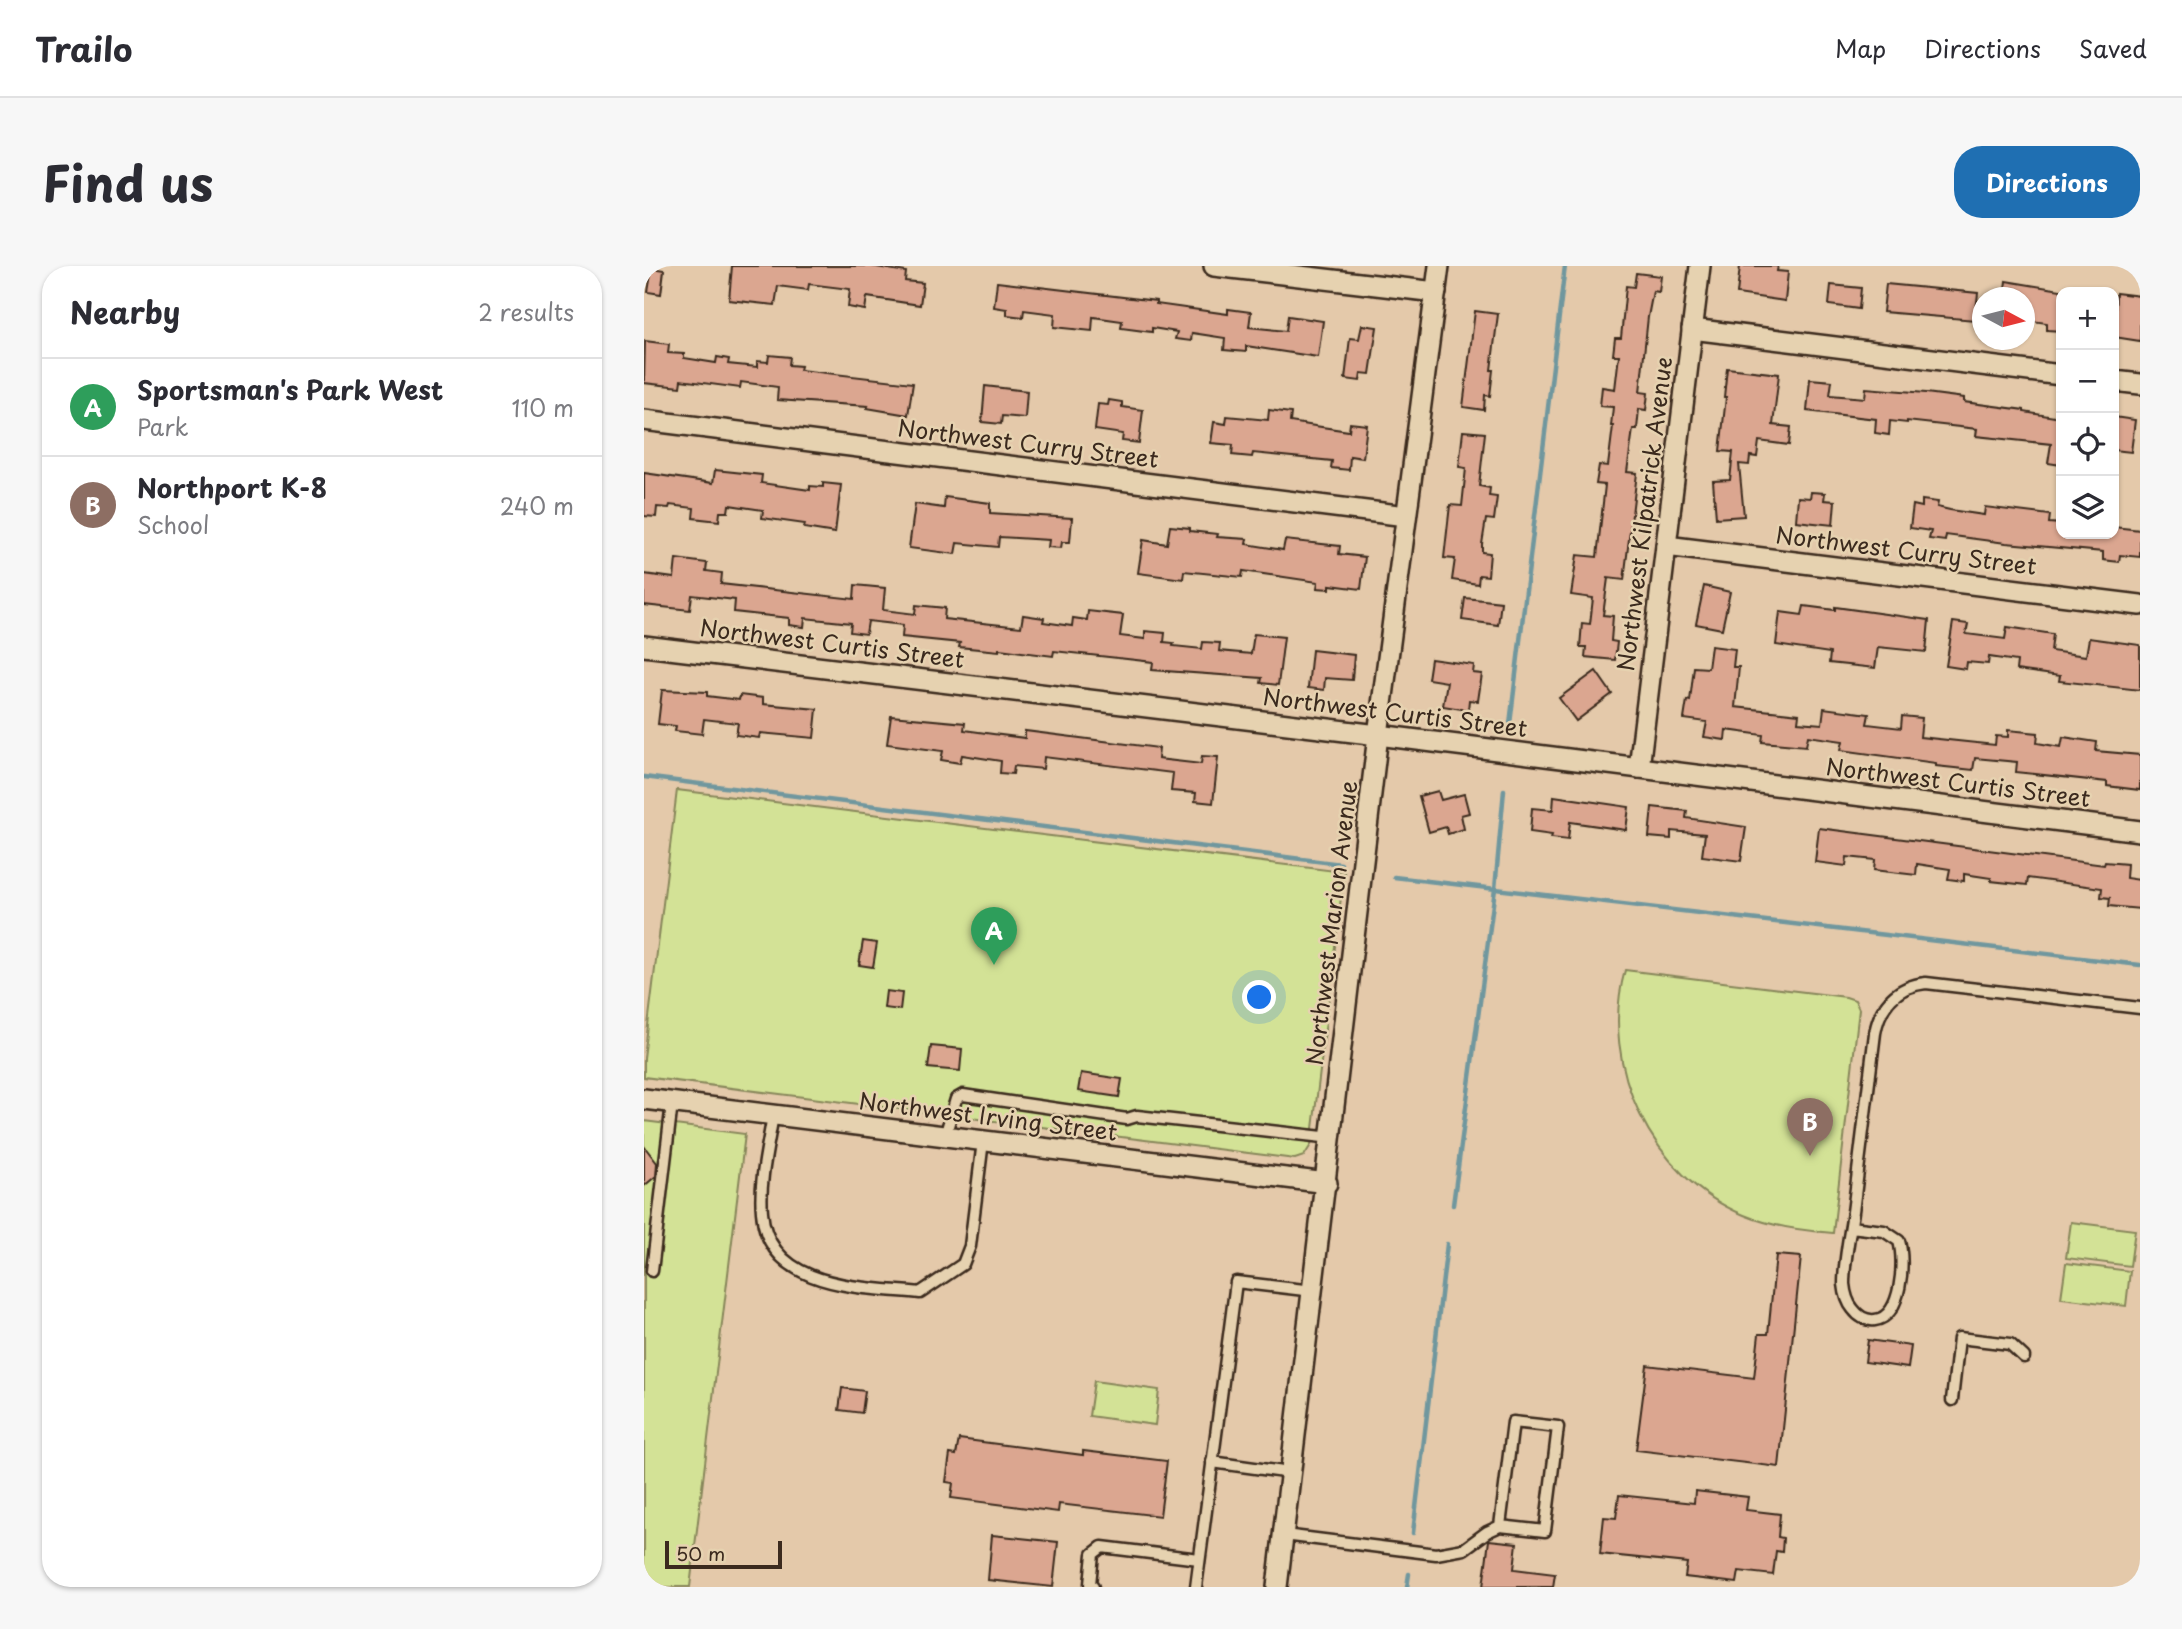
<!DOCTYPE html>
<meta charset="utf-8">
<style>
:root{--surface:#fff;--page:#f7f7f7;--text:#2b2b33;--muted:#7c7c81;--line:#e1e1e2;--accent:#1f6fb2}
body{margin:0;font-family:"Playpen Sans",sans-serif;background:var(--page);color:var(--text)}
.controls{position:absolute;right:21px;top:21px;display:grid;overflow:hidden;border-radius:14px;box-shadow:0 2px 5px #0004}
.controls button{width:63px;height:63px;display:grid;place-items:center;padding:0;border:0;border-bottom:2px solid var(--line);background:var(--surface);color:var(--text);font:35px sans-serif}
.compass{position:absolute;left:1328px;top:21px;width:63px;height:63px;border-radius:50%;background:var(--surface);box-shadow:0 2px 5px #0004;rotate:97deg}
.scale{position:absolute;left:21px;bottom:18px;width:117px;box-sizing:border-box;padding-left:7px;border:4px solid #3b2a1e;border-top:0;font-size:19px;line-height:24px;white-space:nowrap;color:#3b2a1e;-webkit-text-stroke:5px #e6d2b0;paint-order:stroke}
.you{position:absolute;left:616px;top:732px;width:24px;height:24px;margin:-18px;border:5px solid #fff;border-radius:50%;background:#1a73e8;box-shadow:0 0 0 10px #1a73e833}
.badge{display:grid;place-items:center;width:46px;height:46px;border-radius:50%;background:var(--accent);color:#fff;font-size:23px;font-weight:700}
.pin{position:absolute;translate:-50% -58px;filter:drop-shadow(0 2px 4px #0008)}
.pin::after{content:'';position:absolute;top:37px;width:24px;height:21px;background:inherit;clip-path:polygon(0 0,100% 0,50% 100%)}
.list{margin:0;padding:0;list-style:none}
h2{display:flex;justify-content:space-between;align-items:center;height:91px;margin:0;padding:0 28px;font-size:30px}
h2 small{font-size:23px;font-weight:400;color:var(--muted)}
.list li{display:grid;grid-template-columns:46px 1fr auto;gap:21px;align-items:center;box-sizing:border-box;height:98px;padding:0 28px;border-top:2px solid var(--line)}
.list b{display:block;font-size:26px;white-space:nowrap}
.list p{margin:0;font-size:23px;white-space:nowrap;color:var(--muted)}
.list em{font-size:23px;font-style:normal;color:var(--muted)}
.icon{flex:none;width:38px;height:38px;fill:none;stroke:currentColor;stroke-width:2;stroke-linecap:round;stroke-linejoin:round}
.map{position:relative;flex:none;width:1496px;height:1321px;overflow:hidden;border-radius:28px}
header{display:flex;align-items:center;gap:42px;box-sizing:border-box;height:98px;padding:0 35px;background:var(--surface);border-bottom:2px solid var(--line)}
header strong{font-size:33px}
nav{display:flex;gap:38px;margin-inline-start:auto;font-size:24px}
.intro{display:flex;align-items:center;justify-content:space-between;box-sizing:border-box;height:168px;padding:0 42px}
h1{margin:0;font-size:49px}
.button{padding:18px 32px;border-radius:28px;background:var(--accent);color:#fff;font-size:24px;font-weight:700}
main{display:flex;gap:42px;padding:0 42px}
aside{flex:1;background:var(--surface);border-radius:28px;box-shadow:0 2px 5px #0004}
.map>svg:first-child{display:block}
</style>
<header>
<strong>Trailo</strong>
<nav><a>Map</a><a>Directions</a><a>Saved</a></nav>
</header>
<div class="intro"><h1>Find us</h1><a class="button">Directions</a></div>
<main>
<aside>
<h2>Nearby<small>2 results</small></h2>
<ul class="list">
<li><span class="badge" style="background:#2e9e5b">A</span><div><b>Sportsman's Park West</b><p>Park</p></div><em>110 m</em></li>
<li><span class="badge" style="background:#8d6e63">B</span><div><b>Northport K-8</b><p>School</p></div><em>240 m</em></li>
</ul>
</aside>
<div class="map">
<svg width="1496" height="1321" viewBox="0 0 1496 1321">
<rect width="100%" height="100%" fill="#e4c9aa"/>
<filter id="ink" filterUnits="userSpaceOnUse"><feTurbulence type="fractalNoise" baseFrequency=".0143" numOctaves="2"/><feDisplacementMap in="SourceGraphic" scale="14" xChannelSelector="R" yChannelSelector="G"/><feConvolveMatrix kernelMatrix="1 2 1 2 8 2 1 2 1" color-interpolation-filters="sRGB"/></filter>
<g filter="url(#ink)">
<!-- green -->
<g fill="#d3e296" stroke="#87865a" stroke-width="2">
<path d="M33 524 700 606 667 879 660 890 651 893 0 811V792Z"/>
<path d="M981 704 1202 731 1211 734 1215 743 1189 967C1158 965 1129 961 1100 949 1008 911 954 800 981 704Z"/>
<path d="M0 855 101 868 46 1321H0Z"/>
<path d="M1427 956 1491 964 1486 1000 1422 992Z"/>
<path d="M1422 997 1486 1005 1482 1040 1417 1032Z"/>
<path d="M450 1115 515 1124 511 1159 445 1150Z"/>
</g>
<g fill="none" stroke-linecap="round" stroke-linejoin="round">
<!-- stream -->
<g stroke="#6f979e" stroke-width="4.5">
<path d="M866 458 921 0"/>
<path d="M0 511 697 598"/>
<path d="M750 611 1496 699"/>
<path d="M809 939 851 623 860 524"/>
<path d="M769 1267 803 978"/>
<path d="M763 1321 765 1308"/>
</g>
</g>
<!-- building -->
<g fill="#dba690" stroke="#3b2a1e" stroke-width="2">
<path d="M88 0H227L262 6 261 15 279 17 276 39 223 31 221 44 204 41 206 23 165 18 164 24 134 20 131 39 85 34Z"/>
<path d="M1096 0H1134L1133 5 1144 6 1141 35 1093 28Z"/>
<path d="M8 2 20 4 17 28 4 26Z"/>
<path d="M992 7 1017 10 1015 26 1009 25 1004 51 996 126 1004 127 1002 144 995 143 993 163H989L983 206 993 207 980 314 964 312 959 349 969 350 967 375 973 376 971 394 941 391 942 381H936L938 357 946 358 949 332 927 329 933 289 953 291 961 219 952 218 955 199 964 200 969 160H967L969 141 956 140 958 121 971 123 975 89H969L971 72H977L982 20 990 21Z"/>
<path d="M1362 15 1417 24V65L1403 64V57L1381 54V32H1360Z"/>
<path d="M353 16 512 35V38L584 48V43L607 46 605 61 642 65 644 50 679 55 674 91 602 80V86L580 84 581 72 548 67 547 75 531 73 533 66 508 62V66L477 62 478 55 449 51 448 65 410 61 411 48 380 44 379 51 363 49V43L350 41Z"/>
<path d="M1242 18 1334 27 1331 54 1239 46Z"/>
<path d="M1187 19 1217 22 1215 43 1185 39Z"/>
<path d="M1472 27 1496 30V75L1470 71Z"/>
<path d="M831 45 854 48 847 104H849L846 130 841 129 840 144 819 141Z"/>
<path d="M718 59 733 61 726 108 717 107 716 115 701 113 706 72 715 73Z"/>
<path d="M1 75 25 78 24 87 40 88V92L72 97 73 91 85 93 84 98 113 101V95L124 96 125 89 146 91 145 99 157 100 156 104 269 117 264 149 223 142 224 140 133 134 134 121 97 116 96 122 37 114 36 121 0 117Z"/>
<path d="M1083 102 1135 108 1129 159 1147 161 1145 179 1115 175 1113 191 1106 190 1105 199 1095 198 1100 250 1072 252 1069 215 1086 214 1089 186 1076 185 1082 131H1080Z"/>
<path d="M1166 113 1188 115 1186 129 1221 132 1222 122 1282 127 1320 132V136L1380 144V146L1417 152V199L1404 197 1407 178 1332 170 1333 163 1263 155V157L1246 155 1245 169 1231 167 1232 153 1163 145Z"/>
<path d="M341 120 383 125 381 152 358 150 357 158 338 156Z"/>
<path d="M465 134 478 136V141L499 144 495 177 478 175 479 168 451 164 454 138 464 139Z"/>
<path d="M625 144 647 147 646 156 671 160 705 165 706 157 723 159 719 192 706 190 705 204 687 202 688 195 609 187 608 191 588 189 589 179 567 177 570 156 582 158 583 150 624 154Z"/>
<path d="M1470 151 1491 154 1487 186 1470 184Z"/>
<path d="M819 165 841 167 835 220 846 222 845 230 853 231 850 254 842 253 838 278V286L846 287 844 310 835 309 834 318 808 314 811 293 800 292 806 239 818 240 822 202 815 201Z"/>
<path d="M71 204 118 209 117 217 166 224V220L179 221V217L197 219 191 267 160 262 161 258 118 252 119 244 85 239 84 246H76L75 255 49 252 50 242 26 239 25 242 13 241 12 251 0 250V207L69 217Z"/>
<path d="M1167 226 1181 227 1180 234 1191 235 1189 259 1152 255 1154 231 1166 232Z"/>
<path d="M301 231 346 237V247L428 252 426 276H418L417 282 404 281 405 274 355 271 354 281 313 277 311 288 265 282 271 238 300 242Z"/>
<path d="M1278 234 1294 236 1293 241 1306 244 1340 249 1341 241 1406 249 1405 257 1417 258V268H1470V261L1496 264V291L1476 289 1475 296 1459 294V286L1362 277 1302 269 1301 275 1285 273 1287 265 1266 262 1269 239 1278 241Z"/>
<path d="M526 260 546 262V265L574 268 573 271 603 273 602 278 639 284 641 274 696 280 695 288 721 291 717 323 686 319V323L673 322 674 316 599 305 598 311 540 305 539 313 494 307 499 274 523 278Z"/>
<path d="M32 293 63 297 62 305 78 307 77 318 210 333 211 319 241 322 239 344 271 348 272 339 301 342 300 353 377 361 379 349 400 352 399 356 428 360 429 352 443 354 444 345 479 349 476 370 501 373V365L521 367 520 376 530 377 529 380 558 383 559 376 576 377 575 385 607 388 610 368 640 371 634 419 617 417 618 412 508 404 509 396 474 392 410 385 409 390 355 383V385L315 381 316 377 258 371 259 359 224 355 222 368 206 366 207 357 161 352 160 361 145 359V352L90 346 91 334 48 329 46 344 0 339V308L30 312Z"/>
<path d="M1060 320 1086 326 1078 363 1052 358Z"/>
<path d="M821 332 857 336 854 359 818 354Z"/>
<path d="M1160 340 1191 344V341L1285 354 1282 386 1234 381 1231 402 1185 397 1186 387 1132 379 1136 346 1158 349Z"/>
<path d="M1309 356 1324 358 1322 368 1361 373 1363 361 1409 368 1407 385 1442 390 1445 372 1496 379V424L1415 415 1416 410 1372 404 1373 395 1345 391 1344 398 1323 396 1322 403 1302 400Z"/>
<path d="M1067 380 1091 383 1089 401H1095L1091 441 1155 448 1154 456 1178 458 1180 442 1225 448 1223 458 1257 462 1258 450 1278 452 1276 471 1351 479 1352 470 1364 471V464L1394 467 1393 477 1417 481 1419 471 1453 476 1452 485 1496 489V524L1463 520V516L1372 506 1373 496 1331 492 1329 504 1292 500V497L1197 484 1199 475 1164 470 1162 480 1118 476 1119 469 1082 464 1081 474 1060 471 1063 456 1040 453 1043 434 1046 435 1050 401 1064 402Z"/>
<path d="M668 384 710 389 708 414 681 412 680 424 664 422Z"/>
<path d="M787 393 830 399 829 407 838 408 834 435 825 434 824 444 799 440 803 416 784 413Z"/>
<path d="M952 405 968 428 932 455 915 432Z"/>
<path d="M18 424 63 426V430L95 434 96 429 119 432V438L173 443 170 472 116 467 115 472 92 469 94 457 60 453 58 468 31 465 32 460 14 458Z"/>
<path d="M247 450 321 457 320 464 349 468 381 472V465L515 482 514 493 557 498 558 490 574 491 569 537 551 535 552 527 527 525 529 507 400 491 399 503 370 500 369 508 356 507 357 495 318 489 316 497 297 494 299 485 243 478Z"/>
<path d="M794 525 797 534 820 528 825 547 817 549 820 563 804 568 802 561 785 566 775 530Z"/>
<path d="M910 530 985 541 982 564 926 556 924 574 907 572 908 569 886 566 888 542 909 544Z"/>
<path d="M1008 541 1043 545 1042 552 1102 561 1097 595 1058 590 1061 568 1027 565V573L1005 571Z"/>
<path d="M1175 562 1460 599 1461 596 1483 598 1482 612 1496 614V643L1465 640 1466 632 1457 631 1458 622 1384 612 1383 619 1347 615V612L1320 608V615L1304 613 1306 603 1273 598 1272 609 1230 604 1231 594 1203 591 1202 600 1171 596Z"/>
<path d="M219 675 233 677 229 701 215 699Z"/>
<path d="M242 725 258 727 256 744 240 742Z"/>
<path d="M287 780 318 783 316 805 284 802Z"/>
<path d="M437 807 478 813 475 831 434 825Z"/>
<path d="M0 880 13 897 12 910 0 920Z"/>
<path d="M1132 989 1157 991 1135 1201 992 1184 1003 1099 1110 1112 1115 1068H1124Z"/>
<path d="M1224 1074 1267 1080 1264 1102 1221 1096Z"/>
<path d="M198 1122 221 1125 218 1147 195 1144Z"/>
<path d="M315 1173 439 1189V1185L523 1195 516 1250 415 1238 414 1246 307 1232 309 1217 302 1216 306 1188 312 1189Z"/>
<path d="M1051 1225 1104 1231 1102 1244 1136 1248 1134 1271 1139 1272 1138 1286 1132 1285 1129 1309 1095 1305 1093 1317 1041 1311 1043 1297 956 1288 960 1251 972 1252 975 1229 1050 1237Z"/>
<path d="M348 1269 414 1276 409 1321 344 1314Z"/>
<path d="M845 1274 873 1277 870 1303 911 1308 909 1321H839Z"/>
</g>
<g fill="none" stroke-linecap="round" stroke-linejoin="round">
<defs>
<g id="service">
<path d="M129 849C124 880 115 915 118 946 124 1024 219 1021 276 1027L319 998 326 980 339 875"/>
<path d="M301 870 312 833 319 829 483 853 493 850 688 872"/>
<path d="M1207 961 1240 965 1255 975C1261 995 1258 1051 1231 1054 1222 1055 1215 1051 1209 1043 1203 1036 1201 1028 1200 1018 1200 992 1207 964 1210 938 1217 881 1224 824 1231 767 1236 739 1253 720 1282 717L1496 742"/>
<path d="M8 1005 28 837"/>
<path d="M1308 1134 1315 1072 1366 1078 1380 1091"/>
<path d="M568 1196 647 1207"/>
<path d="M640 1269 792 1288 820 1283 843 1266 856 1260 901 1265 914 1161 869 1156 856 1260"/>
<path d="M449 1321 446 1318 449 1288 458 1281 555 1293"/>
<path d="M552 1321 592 1016 669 1025"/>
</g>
<g id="minor">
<path d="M570 0 792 26"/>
<path d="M1048 63 1417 109"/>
<path d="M1470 115 1496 118"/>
<path d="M0 154 762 250"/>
<path d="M1022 280 1496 339"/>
<path d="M0 380 734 469 1496 565"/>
<path d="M995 502 1056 0"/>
<path d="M0 833 683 917"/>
<path d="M633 1321 734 469 795 0"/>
</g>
</defs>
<!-- service casing -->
<use href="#service" stroke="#3b2a1e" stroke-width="15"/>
<!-- minor casing -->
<use href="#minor" stroke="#3b2a1e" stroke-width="24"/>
<!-- service -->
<use href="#service" stroke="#e6d2b0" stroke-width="10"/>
<!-- minor -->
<use href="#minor" stroke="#e6d2b0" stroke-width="19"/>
</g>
</g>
<g text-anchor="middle" stroke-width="5" stroke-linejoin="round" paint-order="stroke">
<!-- street labels -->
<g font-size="23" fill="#3b2a1e" stroke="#e6d2b0">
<text transform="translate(384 178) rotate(7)" y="8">Northwest Curry Street</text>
<text transform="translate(1001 248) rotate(-83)" y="8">Northwest Kilpatrick Avenue</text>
<text transform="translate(1262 285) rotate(7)" y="8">Northwest Curry Street</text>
<text transform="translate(188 378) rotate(7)" y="8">Northwest Curtis Street</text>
<text transform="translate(751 447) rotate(7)" y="8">Northwest Curtis Street</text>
<text transform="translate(1314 517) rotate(7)" y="8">Northwest Curtis Street</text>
<text transform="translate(688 657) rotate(-83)" y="8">Northwest Marion Avenue</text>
<text transform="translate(344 851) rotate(7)" y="8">Northwest Irving Street</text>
</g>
</g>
</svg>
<div class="controls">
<button>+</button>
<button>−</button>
<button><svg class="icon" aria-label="locate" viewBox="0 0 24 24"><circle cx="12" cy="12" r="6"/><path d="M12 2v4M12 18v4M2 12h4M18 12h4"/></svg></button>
<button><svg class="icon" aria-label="layers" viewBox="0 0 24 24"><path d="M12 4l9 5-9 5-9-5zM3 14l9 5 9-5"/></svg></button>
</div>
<svg class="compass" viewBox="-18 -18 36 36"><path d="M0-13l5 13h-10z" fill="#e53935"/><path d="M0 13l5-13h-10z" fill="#7c7c81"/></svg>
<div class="scale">50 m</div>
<div class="you"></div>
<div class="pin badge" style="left:350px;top:699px;background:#2e9e5b">A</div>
<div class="pin badge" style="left:1166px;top:890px;background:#8d6e63">B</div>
</div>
</main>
